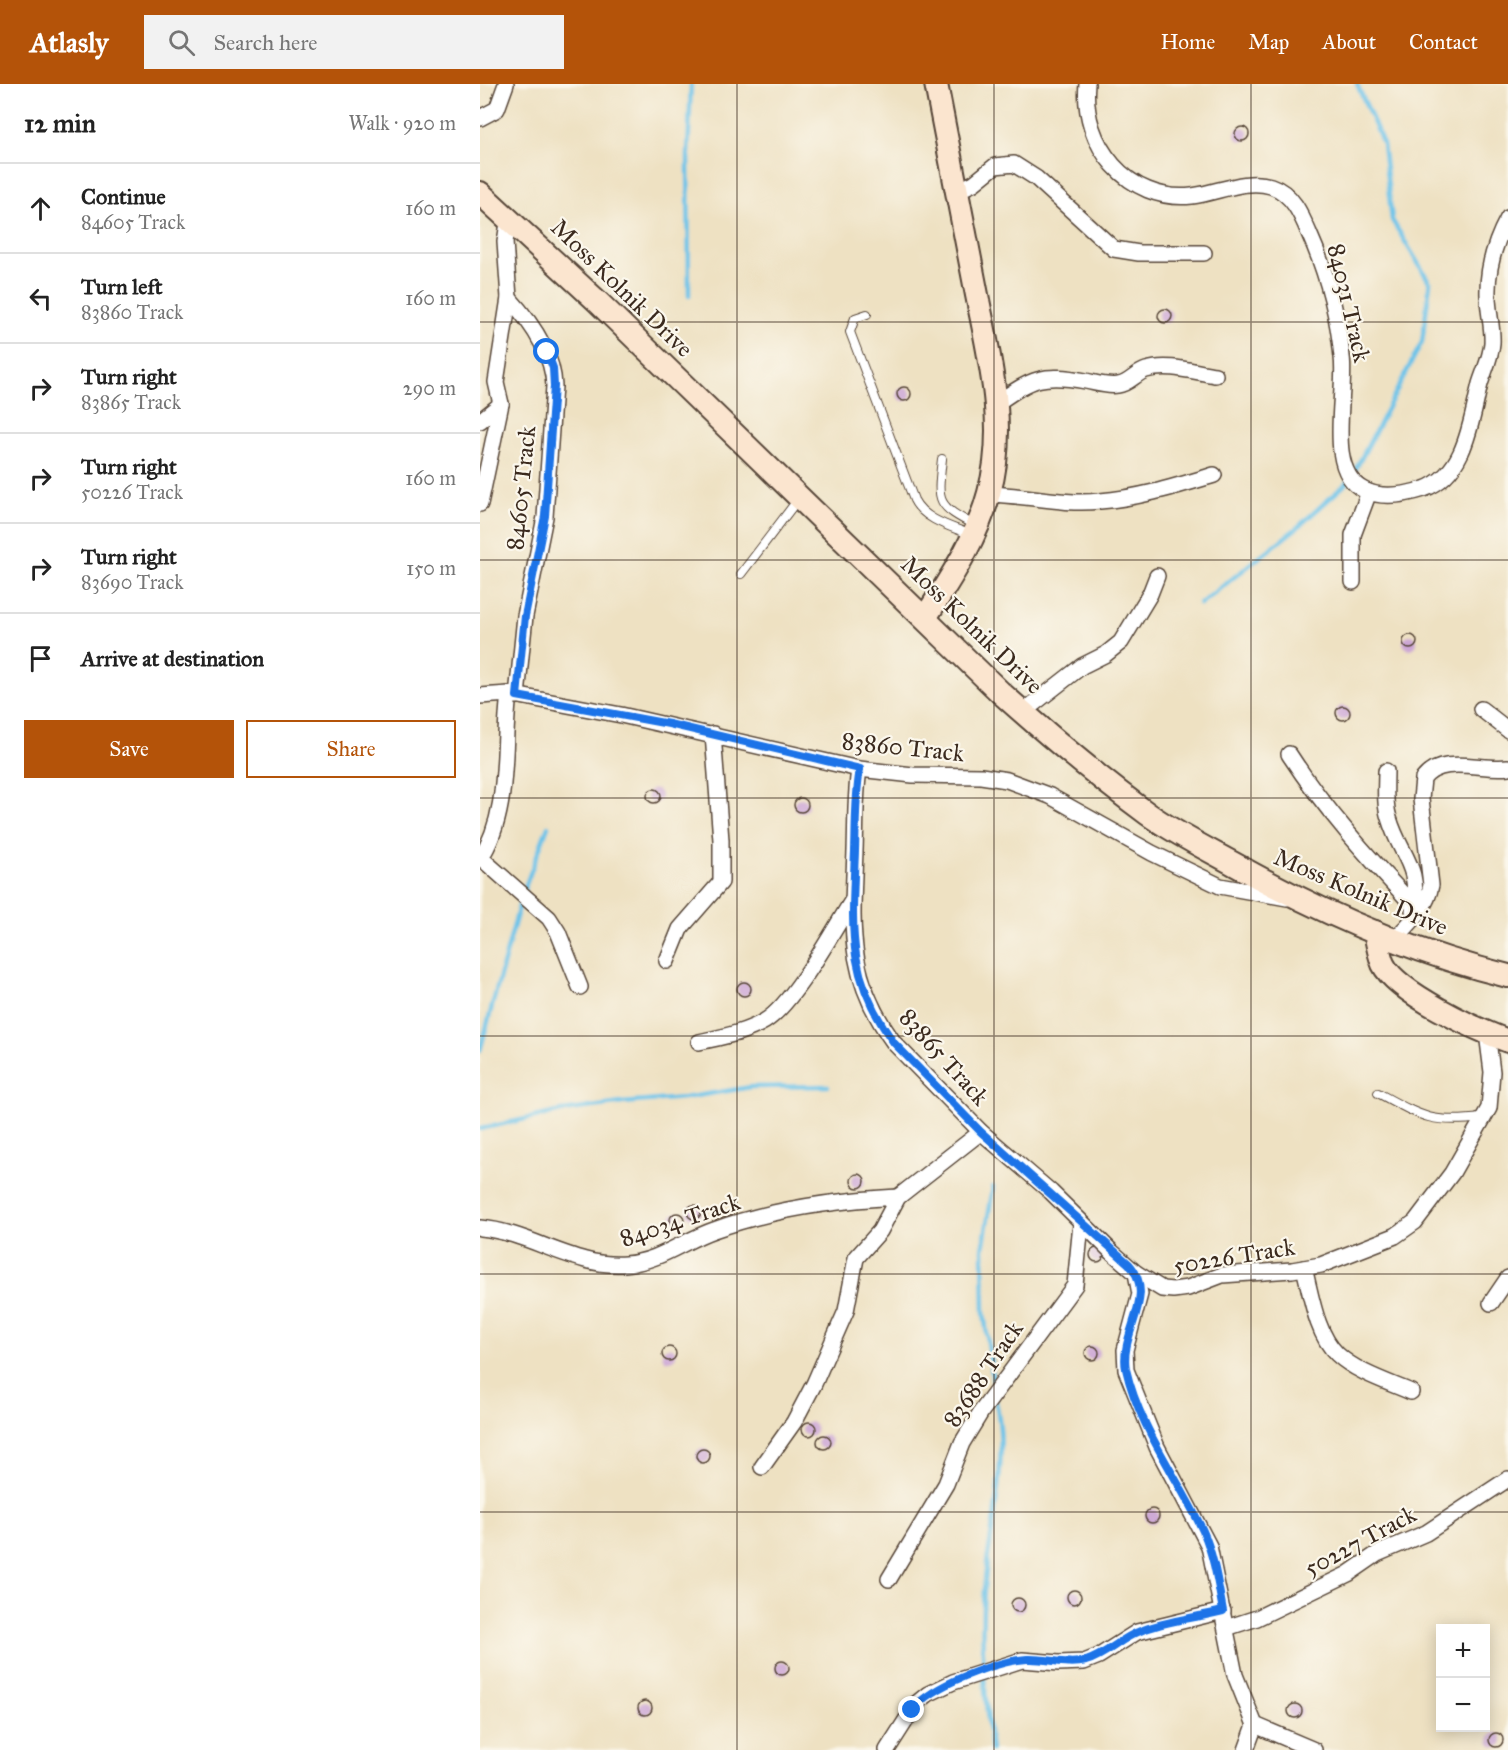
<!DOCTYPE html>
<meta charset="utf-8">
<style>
:root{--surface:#fff;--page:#f2f2f2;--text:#222;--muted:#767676;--line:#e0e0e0;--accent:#b45309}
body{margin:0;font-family:"IM FELL Great Primer",serif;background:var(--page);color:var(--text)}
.controls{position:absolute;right:18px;bottom:18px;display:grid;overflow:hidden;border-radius:0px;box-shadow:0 3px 15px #0003}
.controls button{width:54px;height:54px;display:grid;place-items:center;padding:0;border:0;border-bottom:2px solid var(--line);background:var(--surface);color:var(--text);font:30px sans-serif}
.stop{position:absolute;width:18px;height:18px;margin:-14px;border:4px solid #1a73e8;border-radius:50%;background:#fff}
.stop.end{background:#1a73e8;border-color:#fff;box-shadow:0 2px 6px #0008}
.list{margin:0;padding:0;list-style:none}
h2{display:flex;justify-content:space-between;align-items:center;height:78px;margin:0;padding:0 24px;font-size:26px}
h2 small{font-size:20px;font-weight:400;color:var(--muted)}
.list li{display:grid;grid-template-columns:39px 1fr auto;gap:18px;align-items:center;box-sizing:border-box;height:90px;padding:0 24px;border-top:2px solid var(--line)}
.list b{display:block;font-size:22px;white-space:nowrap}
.list p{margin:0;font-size:20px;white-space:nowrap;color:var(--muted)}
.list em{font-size:20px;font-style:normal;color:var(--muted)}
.actions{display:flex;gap:12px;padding:18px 24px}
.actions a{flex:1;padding:14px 0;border:2px solid var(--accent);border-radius:0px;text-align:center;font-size:21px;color:var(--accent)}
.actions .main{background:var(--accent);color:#fff}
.icon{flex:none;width:33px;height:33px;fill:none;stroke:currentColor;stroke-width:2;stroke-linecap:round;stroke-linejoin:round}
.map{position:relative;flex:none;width:1028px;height:1666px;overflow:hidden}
header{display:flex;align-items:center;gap:36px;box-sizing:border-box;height:84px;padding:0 30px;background:var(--accent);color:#fff}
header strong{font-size:28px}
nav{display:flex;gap:33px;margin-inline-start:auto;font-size:21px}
.search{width:420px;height:54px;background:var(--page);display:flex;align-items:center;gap:15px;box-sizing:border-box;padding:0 21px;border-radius:0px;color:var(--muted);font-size:22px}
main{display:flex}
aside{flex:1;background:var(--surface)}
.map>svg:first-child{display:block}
</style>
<header>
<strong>Atlasly</strong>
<div class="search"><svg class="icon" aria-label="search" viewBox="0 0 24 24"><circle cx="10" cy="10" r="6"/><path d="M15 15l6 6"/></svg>Search here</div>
<nav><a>Home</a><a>Map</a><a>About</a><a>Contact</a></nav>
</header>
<main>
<aside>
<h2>12 min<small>Walk · 920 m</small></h2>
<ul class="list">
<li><svg class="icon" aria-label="ahead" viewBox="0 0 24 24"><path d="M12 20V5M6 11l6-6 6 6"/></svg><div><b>Continue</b><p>84605 Track</p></div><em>160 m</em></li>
<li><svg class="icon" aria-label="left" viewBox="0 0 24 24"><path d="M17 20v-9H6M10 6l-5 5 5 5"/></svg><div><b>Turn left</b><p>83860 Track</p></div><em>160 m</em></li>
<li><svg class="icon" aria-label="right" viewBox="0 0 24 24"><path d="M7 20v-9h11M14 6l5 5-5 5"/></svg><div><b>Turn right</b><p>83865 Track</p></div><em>290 m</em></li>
<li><svg class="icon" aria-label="right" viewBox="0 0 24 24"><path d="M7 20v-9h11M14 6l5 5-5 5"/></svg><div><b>Turn right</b><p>50226 Track</p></div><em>160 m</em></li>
<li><svg class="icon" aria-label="right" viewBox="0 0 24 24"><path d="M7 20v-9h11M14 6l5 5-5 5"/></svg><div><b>Turn right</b><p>83690 Track</p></div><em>150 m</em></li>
<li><svg class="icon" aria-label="arrive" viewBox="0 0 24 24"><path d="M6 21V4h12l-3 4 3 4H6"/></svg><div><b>Arrive at destination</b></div></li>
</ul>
<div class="actions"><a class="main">Save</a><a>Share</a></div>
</aside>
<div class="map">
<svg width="1028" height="1666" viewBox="0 0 1028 1666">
<rect width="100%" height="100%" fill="#fbf7ec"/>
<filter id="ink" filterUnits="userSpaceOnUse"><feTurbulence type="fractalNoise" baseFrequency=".0167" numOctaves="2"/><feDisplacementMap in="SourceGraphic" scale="12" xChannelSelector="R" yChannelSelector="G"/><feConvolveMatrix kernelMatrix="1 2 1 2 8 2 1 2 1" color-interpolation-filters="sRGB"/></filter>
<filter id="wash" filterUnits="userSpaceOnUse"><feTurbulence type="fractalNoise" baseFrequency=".008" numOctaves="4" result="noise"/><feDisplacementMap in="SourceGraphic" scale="24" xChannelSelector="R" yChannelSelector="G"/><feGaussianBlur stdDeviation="1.35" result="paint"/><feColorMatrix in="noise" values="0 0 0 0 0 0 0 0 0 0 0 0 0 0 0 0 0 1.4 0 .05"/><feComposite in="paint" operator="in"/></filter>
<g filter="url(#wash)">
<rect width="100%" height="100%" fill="#eee1c2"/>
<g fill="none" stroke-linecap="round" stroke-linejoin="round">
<!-- stream -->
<g stroke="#6cc3e9" stroke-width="4.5">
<path d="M209 212 208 69 211 0"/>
<path d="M720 520 818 443 870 396 942 258 950 199 912 136 903 60 877 0"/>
<path d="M0 967 42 811 68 742"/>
<path d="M0 1045 82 1027 142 1019 204 1014 271 1003 348 1002"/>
<path d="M513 1103 503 1165 504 1229 514 1303"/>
<path d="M511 1666C505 1612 500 1560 504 1506 509 1445 531 1375 515 1314"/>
</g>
</g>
<g id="blocks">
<!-- building -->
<g fill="#cca6d5">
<circle cx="762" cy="50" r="7"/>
<circle cx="685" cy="232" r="7"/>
<circle cx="424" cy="310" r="7"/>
<circle cx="930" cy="558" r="7"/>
<circle cx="863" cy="629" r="7"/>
<circle cx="174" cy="712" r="7"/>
<circle cx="321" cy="721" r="7"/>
<circle cx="264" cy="905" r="7"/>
<circle cx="378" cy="1097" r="7"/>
<circle cx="214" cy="1128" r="7"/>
<circle cx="197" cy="1136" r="7"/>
<circle cx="617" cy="1171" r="7"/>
<circle cx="612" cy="1269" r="7"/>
<circle cx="189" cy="1270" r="7"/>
<circle cx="329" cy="1345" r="7"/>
<circle cx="344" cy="1358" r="7"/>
<circle cx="223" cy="1372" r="7"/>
<circle cx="672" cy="1432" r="7"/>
<circle cx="594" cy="1513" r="7"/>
<circle cx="538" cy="1521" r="7"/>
<circle cx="302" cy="1584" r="7"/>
<circle cx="165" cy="1624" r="7"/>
<circle cx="815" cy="1627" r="7"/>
<circle cx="1016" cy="1656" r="7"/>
</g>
</g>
</g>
<g filter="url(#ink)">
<use href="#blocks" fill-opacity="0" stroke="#564537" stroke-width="1.5"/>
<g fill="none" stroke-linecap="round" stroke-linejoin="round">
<defs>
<g id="lane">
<path d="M387 230 375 234 370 248 434 416C444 436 472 443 492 451"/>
<path d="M462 375C457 419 456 421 496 442"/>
<path d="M261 490 319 414"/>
<path d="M898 1009C942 1033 952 1040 1002 1034"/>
</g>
<g id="street">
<path d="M607 0C601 60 648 119 712 112 737 109 766 94 791 102 812 109 821 130 829 149 846 187 858 231 862 273 867 311 844 386 884 406 902 415 925 411 944 405 986 390 991 336 1000 300 1004 287 1011 273 1012 259 1013 244 1008 227 1008 212 1007 185 1015 158 1028 134"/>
<path d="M0 34 17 25 26 0"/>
<path d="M477 107 494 99 515 82 534 80 556 94 634 165 659 169H724"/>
<path d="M29 214C51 238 73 269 74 302L65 433 45 532 37 612"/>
<path d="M517 319C553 294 562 289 606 297 616 299 628 303 638 301 649 300 656 289 666 286 688 279 714 288 735 291"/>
<path d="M0 337 21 320"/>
<path d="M509 410C546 411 583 421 620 417 659 414 697 402 734 391"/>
<path d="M0 420 21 320 16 298 29 214 25 158 29 133"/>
<path d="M873 498V451L889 408"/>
<path d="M0 612 29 610 141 631 379 685 433 691 501 692 527 696 570 712 672 769 740 802 807 814"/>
<path d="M1001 625 1028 646"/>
<path d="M543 628 602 582 626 570 641 558 670 510 677 492"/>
<path d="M809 670C846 727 887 772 934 822"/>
<path d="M379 685C375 713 376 739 375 767 372 845 366 892 414 959L501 1048 571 1108 632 1168 656 1189 682 1205 693 1206 708 1204 742 1191 812 1186 841 1181 915 1152 935 1138 972 1089 1009 1024 1012 988 1007 949"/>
<path d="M906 687C906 702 904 719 909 734 920 772 941 781 933 826"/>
<path d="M1 774 69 834 78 848 100 903"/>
<path d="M0 775C31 728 22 664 29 610"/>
<path d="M915 855C930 839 947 824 951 801L941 715 943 695C962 670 1002 687 1028 683"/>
<path d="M187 877 200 845 241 798V756L233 650"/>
<path d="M219 958C241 953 265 949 285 937 314 919 353 847 372 817"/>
<path d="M0 1144C50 1148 95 1184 145 1180 179 1178 204 1156 234 1146 293 1125 357 1116 418 1113"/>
<path d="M824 1184C831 1210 836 1250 857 1270 876 1288 908 1298 931 1308"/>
<path d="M656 1189 660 1210 645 1266 646 1286 677 1363 729 1462 755 1591 775 1641 834 1666"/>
<path d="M1011 1219 1028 1194"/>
<path d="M282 1383 314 1338 334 1300 366 1227 376 1174 400 1147 418 1113 501 1048"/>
<path d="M409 1495 466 1400 482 1359 501 1328 595 1201 601 1140"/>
<path d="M746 1544 777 1534 868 1490 897 1470 946 1449 1028 1395"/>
<path d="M407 1666 437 1619 448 1610 473 1598 542 1576 579 1579 604 1578 619 1572 657 1548 743 1527"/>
<path d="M766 1666 775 1641"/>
</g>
<g id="secondary">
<path d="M0 109 117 217 520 608C568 651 616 692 668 730 695 749 725 764 754 780 840 828 933 869 1028 892"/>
<path d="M445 534C470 495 497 455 509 409 528 341 509 273 496 206 483 137 469 69 456 0"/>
<path d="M895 848C897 858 899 870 903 880 917 909 997 946 1028 957"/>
</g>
</defs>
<!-- lane casing -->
<use href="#lane" stroke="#564537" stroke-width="10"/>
<!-- street casing -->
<use href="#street" stroke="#564537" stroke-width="18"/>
<!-- secondary casing -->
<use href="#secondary" stroke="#564537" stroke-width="26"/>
<!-- lane -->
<use href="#lane" stroke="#fff" stroke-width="8"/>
<!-- street -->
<use href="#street" stroke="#fff" stroke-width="15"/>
<!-- secondary -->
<use href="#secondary" stroke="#fbe5cf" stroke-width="22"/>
</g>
</g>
<g fill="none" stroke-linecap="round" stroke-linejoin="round" filter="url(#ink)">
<!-- route -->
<path stroke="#1a73e8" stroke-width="8" d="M67 268 73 284 74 302 65 432 45 532 37 612 189 640 380 685C375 713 376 739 375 767 372 845 366 892 414 959L501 1048 649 1180C678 1212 639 1249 646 1285 659 1344 698 1393 723 1447 734 1472 738 1500 743 1527 715 1534 684 1537 658 1548 640 1555 626 1571 606 1577 586 1582 568 1574 547 1575 516 1577 452 1601 432 1626"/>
</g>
<!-- grid -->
<path fill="none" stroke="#3b2a1e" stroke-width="1.5" stroke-opacity="0.55" d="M257 0V1666M514 0V1666M771 0V1666M0 238H1028M0 476H1028M0 714H1028M0 952H1028M0 1190H1028M0 1428H1028"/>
<g text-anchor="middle" stroke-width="4.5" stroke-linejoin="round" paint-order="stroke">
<!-- street labels -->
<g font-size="24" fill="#3b2a1e" stroke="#fbf7ec">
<text transform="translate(142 204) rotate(44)" y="8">Moss Kolnik Drive</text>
<text transform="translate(869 219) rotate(77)" y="8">84031 Track</text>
<text transform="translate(41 404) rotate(-84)" y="8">84605 Track</text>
<text transform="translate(492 541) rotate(44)" y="8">Moss Kolnik Drive</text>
<text transform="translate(423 663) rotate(6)" y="8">83860 Track</text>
<text transform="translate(881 808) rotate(23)" y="8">Moss Kolnik Drive</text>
<text transform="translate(464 973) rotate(48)" y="8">83865 Track</text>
<text transform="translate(200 1136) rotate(-18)" y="8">84034 Track</text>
<text transform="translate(754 1172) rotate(-9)" y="8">50226 Track</text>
<text transform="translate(503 1290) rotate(-56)" y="8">83688 Track</text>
<text transform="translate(880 1457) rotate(-28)" y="8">50227 Track</text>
</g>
</g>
</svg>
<div class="controls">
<button>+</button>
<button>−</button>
</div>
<div class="stop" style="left:67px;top:268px"></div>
<div class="stop end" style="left:432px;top:1626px"></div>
</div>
</main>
